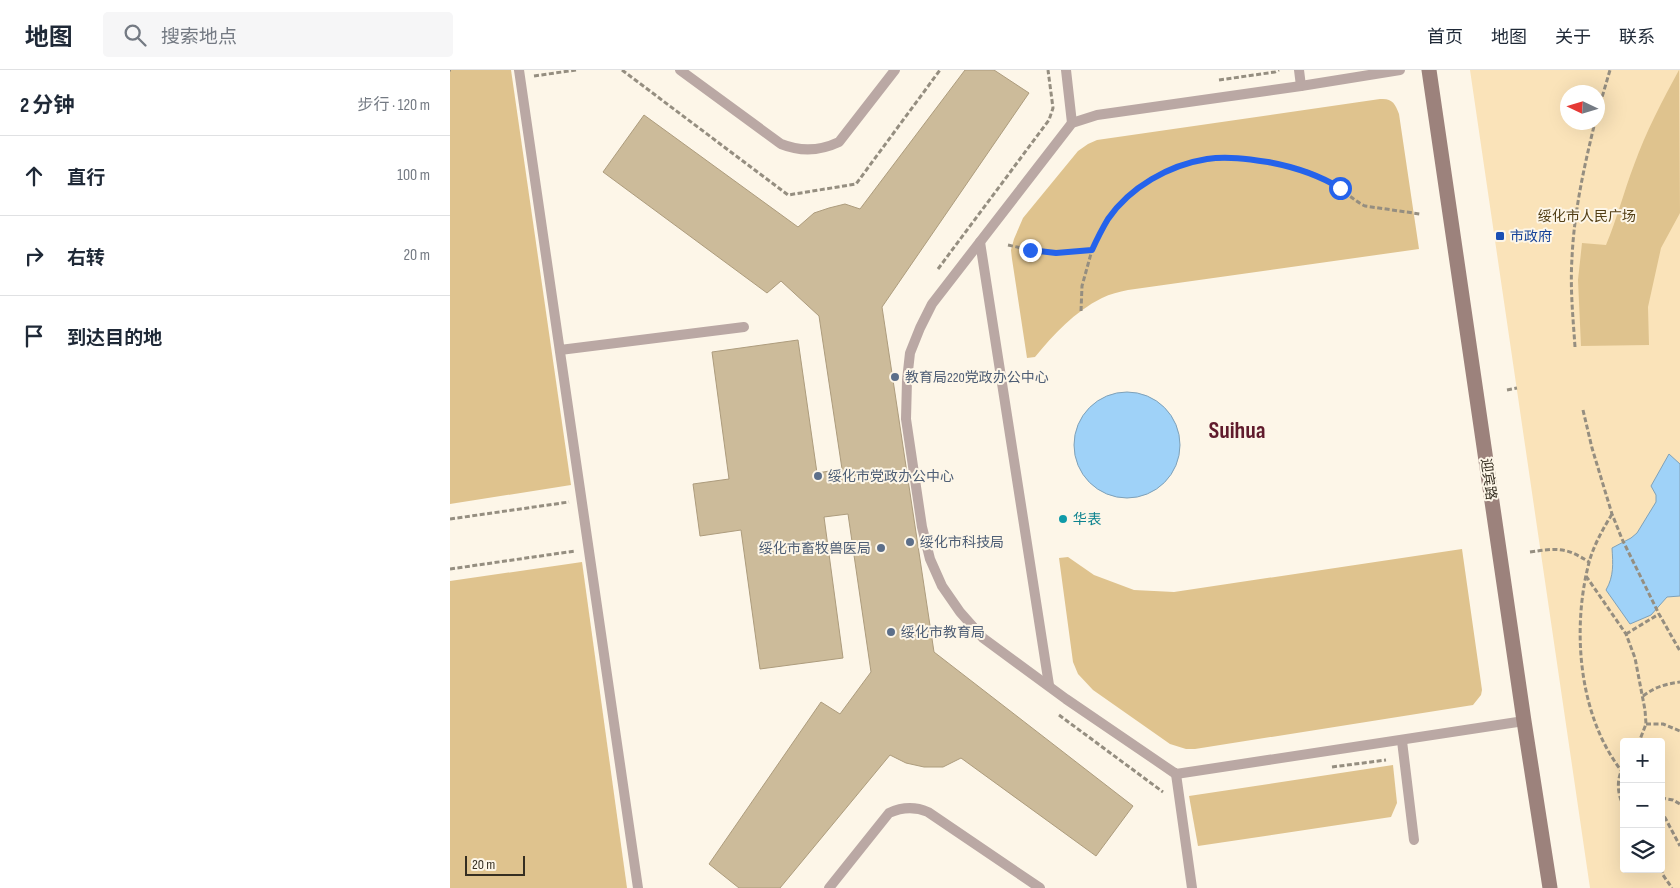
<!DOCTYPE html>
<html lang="zh">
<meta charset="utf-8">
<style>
:root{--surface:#fff;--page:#f6f6f7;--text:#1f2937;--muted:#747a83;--line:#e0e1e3}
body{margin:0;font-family:"Sofia Sans Condensed","Noto Sans SC",sans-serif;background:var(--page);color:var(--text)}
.controls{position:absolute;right:15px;bottom:15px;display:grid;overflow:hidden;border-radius:5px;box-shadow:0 5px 20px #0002}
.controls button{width:45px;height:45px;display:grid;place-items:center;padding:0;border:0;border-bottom:1px solid var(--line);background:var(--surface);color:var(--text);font:25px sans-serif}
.compass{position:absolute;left:1110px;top:15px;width:45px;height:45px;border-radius:50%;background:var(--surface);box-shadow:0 5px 20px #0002;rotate:274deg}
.scale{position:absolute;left:15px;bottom:12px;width:60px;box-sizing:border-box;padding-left:5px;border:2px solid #352e21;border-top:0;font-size:14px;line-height:18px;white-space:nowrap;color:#352e21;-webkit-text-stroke:4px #fdf6e8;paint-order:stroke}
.stop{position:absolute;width:15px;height:15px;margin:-11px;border:4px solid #2563eb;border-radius:50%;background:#fff}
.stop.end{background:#2563eb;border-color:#fff;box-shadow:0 1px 5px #0008}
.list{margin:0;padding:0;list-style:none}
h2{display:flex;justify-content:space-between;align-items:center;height:65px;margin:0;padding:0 20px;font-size:21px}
h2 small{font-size:16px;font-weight:400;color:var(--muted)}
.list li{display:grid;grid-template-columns:32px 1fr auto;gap:15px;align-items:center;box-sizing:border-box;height:80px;padding:0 20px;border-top:1px solid var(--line)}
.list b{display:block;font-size:19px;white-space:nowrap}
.list em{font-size:16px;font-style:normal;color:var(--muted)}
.icon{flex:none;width:28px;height:28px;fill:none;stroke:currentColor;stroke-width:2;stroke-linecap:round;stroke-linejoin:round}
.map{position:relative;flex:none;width:1230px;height:818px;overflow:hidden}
header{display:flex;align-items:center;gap:30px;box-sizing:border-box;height:70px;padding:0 25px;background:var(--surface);border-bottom:1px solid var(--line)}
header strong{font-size:24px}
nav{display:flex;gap:28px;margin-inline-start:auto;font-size:18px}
.search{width:350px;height:45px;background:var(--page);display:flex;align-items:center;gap:12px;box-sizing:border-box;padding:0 18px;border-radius:5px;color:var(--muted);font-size:19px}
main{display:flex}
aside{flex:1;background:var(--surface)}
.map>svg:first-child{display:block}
</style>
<header>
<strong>地图</strong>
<div class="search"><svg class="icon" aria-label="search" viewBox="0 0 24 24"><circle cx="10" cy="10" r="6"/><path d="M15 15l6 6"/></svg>搜索地点</div>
<nav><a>首页</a><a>地图</a><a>关于</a><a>联系</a></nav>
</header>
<main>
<aside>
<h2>2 分钟<small>步行 · 120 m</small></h2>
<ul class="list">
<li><svg class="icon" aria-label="ahead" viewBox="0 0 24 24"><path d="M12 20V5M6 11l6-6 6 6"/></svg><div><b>直行</b></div><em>100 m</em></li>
<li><svg class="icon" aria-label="right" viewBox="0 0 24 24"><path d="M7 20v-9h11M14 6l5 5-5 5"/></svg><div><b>右转</b></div><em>20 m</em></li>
<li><svg class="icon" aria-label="arrive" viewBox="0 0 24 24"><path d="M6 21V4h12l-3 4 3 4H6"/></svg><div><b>到达目的地</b></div></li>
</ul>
</aside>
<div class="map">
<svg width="1230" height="818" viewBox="0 0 1230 818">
<rect width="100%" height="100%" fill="#fdf6e8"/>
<!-- green -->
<path fill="#fae3b9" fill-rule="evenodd" d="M1020 0H1230V818H1140ZM1118 22H1148V52H1118ZM1174 672H1211V799H1174Z"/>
<!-- forest -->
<g fill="#dfc38e">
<path d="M0 0H61L121 415 0 434Z"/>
<path d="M1229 0 1230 143 1211 178 1198 237 1199 275 1131 276 1128 210 1132 173 1156 175C1167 149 1174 121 1184 95 1196 62 1212 31 1229 0Z"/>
<path d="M930 29C942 28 945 33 949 44L969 179 678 220C669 222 660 224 652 228 624 242 604 264 585 287L577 288 562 189 561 180 564 169 573 148 628 81 638 74 647 70Z"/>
<path d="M1012 479 1032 620 1031 625 1023 635 745 679H736L720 674 643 620 628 604 623 592 609 488 618 487 644 505 684 520 724 522Z"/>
<path d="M132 492 177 818H0V511Z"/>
<path d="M943 695 947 733 941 747 748 776 739 726Z"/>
</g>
<!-- water -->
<g fill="#9fd2f8" stroke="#7fa1b8">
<circle cx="677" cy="375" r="53"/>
<path d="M1219 384 1230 394V526L1217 527 1201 545 1180 554 1156 520C1164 506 1163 494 1162 478L1181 468 1187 463 1206 432V425L1201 416Z"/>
</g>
<!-- building -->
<path fill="#ccbb9a" stroke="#ad9c7d" d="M515 0H544L579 23 432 237 484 582 683 736 646 786 511 688 493 697H474L456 693 440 685 330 818H289L259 794 371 632 390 644 421 602 398 444 374 447 393 588 310 599 291 460 250 466 243 414 279 409 262 282 348 270 367 403 392 399 369 246 331 211 317 223 153 102 194 45 348 157 364 143 379 138 395 134 410 139Z"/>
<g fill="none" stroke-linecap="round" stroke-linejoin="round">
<!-- path -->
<g stroke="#958e80" stroke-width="3" stroke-dasharray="5 2.5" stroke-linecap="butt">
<path d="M0 0H1"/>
<path d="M172 0 338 125 406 114 490 0"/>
<path d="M84 6 126 0"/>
<path d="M769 10 825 2 829 0"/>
<path d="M1148 41 1160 0"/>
<path d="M558 175 580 180 606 183 642 180C647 170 652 159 658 150 693 96 756 81 816 92 831 95 846 97 860 102 870 106 881 112 890 119 899 125 905 131 915 136L970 144"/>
<path d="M488 199 599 50 603 38 598 0"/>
<path d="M631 241 632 216 642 180"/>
<path d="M1125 277C1123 247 1120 218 1122 188 1124 142 1134 97 1145 52"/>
<path d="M1057 320 1067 318"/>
<path d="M1133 340 1142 378 1162 444 1172 469 1209 544 1230 581"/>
<path d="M1162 444C1153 459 1145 473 1140 489 1121 557 1128 648 1174 704"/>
<path d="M0 449 119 432"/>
<path d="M1080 482C1107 478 1116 477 1139 492"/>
<path d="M0 499 125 481"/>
<path d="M1136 506 1176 564 1185 588 1195 640 1196 654 1189 672"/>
<path d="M1176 564 1209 544"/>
<path d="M1193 626C1205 617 1215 614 1230 612"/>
<path d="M609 645 713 722"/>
<path d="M1196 654H1213L1230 661"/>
<path d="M882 697 936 690"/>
<path d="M1174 697C1166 707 1167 725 1174 736"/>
<path d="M1211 728 1223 730 1230 734"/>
<path d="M1211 740 1230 776"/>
<path d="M1211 798 1213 805 1222 818"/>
</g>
<!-- lane -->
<g stroke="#baa8a4" stroke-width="10">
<path d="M69 0 188 818"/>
<path d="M230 0 331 74C351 82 370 81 389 72L445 0"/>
<path d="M616 0 622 53"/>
<path d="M849 0 851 16"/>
<path d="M950 0 851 16 647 45 622 53 482 234 470 258 460 283 457 310 456 349 472 457 480 489 492 516 510 542 533 568 616 629 726 704 1074 651"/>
<path d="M530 172 599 615"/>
<path d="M110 280 294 257"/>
<path d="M952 671 964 770"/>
<path d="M726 704 742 818"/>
<path d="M379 818 439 743C452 737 464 736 478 742L590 818"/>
</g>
<!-- secondary -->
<path stroke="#9c827c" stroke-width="15" d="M979 0 1074 651 1100 818"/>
</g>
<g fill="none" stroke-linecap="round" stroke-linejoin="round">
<!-- route -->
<path stroke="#2563eb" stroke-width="6" d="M580 180 606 183 642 180C647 169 652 159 658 149 680 117 719 95 757 89 777 86 798 89 818 92 845 97 867 104 890 118"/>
</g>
<!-- markers -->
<rect fill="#1a4fb4" stroke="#fdf6e8" stroke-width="2" x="1045" y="161" width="10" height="10" rx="2.5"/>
<g fill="#5c6f8a" stroke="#fdf6e8" stroke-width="2">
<circle cx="445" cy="307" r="5"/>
<circle cx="368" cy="406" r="5"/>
<circle cx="460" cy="472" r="5"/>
<circle cx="431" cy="478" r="5"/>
<circle cx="441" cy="562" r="5"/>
</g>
<circle fill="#0f9aa8" stroke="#fdf6e8" stroke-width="2" cx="613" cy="449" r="5"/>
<g text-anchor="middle" stroke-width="4" stroke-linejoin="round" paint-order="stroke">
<!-- park labels -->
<g font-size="14" fill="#523e14" stroke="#fdf6e8">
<text x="1137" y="151">绥化市人民广场</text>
</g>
<!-- transit labels -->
<g font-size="14" fill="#164399" stroke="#fdf6e8" text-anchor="start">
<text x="1060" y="171">市政府</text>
</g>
<!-- service labels -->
<g font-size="14" fill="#4e5e75" stroke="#fdf6e8" text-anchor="start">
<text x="455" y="312">教育局220党政办公中心</text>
<text x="378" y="411">绥化市党政办公中心</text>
<text x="470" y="477">绥化市科技局</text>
<text x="421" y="483" text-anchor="end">绥化市畜牧兽医局</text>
<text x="451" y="567">绥化市教育局</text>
</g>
<!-- street labels -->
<g font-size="14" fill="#352e21" stroke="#fdf6e8">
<text transform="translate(1039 409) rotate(82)" y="5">迎宾路</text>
</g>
<!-- culture labels -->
<g font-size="14" fill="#0d838f" stroke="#fdf6e8" text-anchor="start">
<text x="623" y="454">华表</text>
</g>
<!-- town labels -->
<g font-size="24" font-weight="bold" fill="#601b2c" stroke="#fdf6e8">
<text x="787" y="368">Suihua</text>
</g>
</g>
</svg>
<div class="controls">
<button>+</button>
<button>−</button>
<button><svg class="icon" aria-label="layers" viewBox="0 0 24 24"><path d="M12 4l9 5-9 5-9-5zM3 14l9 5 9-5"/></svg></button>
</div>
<svg class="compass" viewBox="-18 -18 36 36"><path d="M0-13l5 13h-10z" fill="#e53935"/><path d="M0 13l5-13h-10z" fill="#747a83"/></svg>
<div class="scale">20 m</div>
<div class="stop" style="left:890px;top:118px"></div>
<div class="stop end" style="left:580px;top:180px"></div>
</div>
</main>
